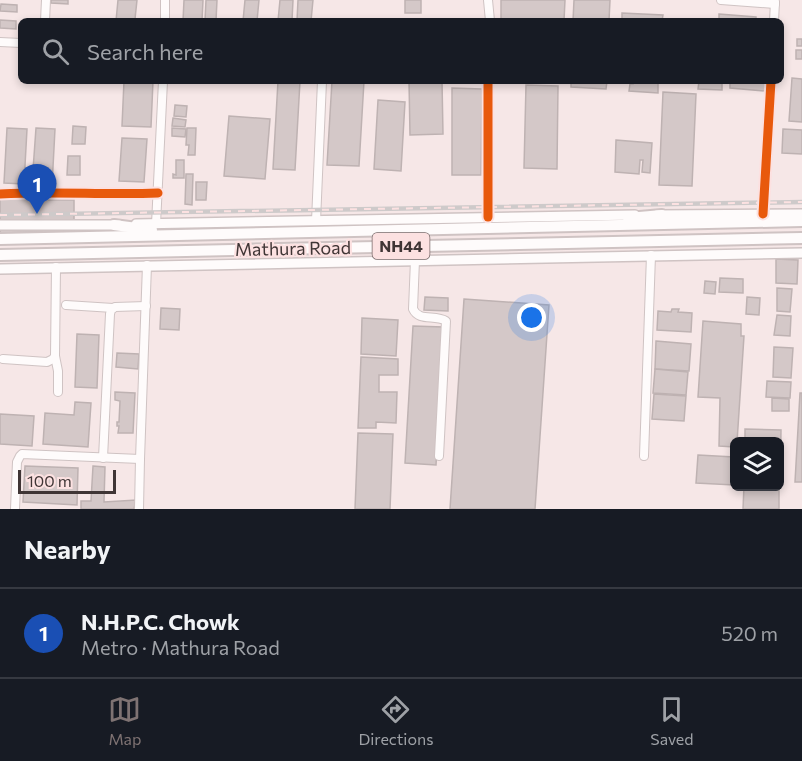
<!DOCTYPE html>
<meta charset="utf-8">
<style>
:root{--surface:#171b24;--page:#242831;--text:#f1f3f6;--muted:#9ea1a6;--line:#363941;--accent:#7f7373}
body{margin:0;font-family:Commissioner,sans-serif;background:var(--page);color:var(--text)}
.controls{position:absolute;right:18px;bottom:18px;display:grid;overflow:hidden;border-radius:9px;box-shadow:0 3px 9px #0003}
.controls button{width:54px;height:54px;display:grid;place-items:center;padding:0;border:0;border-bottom:2px solid var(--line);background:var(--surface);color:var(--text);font:30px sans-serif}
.scale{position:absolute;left:18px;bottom:15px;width:98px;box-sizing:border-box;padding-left:6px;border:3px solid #3f3535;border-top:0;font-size:16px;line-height:21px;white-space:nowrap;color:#3f3535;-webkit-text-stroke:4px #fce1e1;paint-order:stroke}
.you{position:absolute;left:532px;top:318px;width:21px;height:21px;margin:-15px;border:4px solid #fff;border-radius:50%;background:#1a73e8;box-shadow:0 0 0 9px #1a73e833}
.badge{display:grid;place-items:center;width:39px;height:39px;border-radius:50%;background:var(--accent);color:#fff;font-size:20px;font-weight:700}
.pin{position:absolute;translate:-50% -50px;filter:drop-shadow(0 2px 3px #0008)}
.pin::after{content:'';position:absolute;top:32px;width:21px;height:18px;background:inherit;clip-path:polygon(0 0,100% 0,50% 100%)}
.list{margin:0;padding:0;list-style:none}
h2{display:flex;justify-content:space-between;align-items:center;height:78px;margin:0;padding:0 24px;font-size:26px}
h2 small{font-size:20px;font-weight:400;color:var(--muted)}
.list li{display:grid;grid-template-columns:39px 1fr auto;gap:18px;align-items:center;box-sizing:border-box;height:90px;padding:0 24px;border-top:2px solid var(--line)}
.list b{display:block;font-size:22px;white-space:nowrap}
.list p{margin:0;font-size:20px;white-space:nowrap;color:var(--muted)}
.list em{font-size:20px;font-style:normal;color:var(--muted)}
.icon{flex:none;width:33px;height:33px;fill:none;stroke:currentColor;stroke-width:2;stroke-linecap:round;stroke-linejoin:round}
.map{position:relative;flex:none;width:802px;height:509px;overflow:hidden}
.search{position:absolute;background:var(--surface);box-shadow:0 3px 9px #0003;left:18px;right:18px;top:18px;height:66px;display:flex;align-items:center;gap:15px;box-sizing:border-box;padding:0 21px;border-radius:9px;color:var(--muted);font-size:22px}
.sheet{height:168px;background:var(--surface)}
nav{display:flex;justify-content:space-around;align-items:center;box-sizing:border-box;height:84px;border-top:2px solid var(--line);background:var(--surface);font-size:16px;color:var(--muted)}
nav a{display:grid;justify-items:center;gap:3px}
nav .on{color:var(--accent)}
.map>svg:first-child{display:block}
</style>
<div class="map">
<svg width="802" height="509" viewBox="0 0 802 509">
<rect width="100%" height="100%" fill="#f6e7e7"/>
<!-- building -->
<g fill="#d4c8c8" stroke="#beb2b2" stroke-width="1.5">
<path d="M51 0H68V4L51 3Z"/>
<path d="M118 0H137L135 19 149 21H116Z"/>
<path d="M184 0H203L202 21H183Z"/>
<path d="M206 0H217L216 21H205Z"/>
<path d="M245 0H259L257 21H243Z"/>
<path d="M280 0H293L292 21H278Z"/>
<path d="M298 0H313L311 21H297Z"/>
<rect x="405" y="0" width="16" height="13"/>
<path d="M501 0H565L564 21H501Z"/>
<path d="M574 0H610L609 21H573Z"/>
<path d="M1 4 17 5V12L0 11Z"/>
<path d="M622 13 663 15 662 21H622Z"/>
<path d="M719 14 756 17V21H719Z"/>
<path d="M454 19 483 20V21H454Z"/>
<path d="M0 20 16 21V29L0 28Z"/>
<rect x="797" y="39" width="5" height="7"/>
<rect x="796" y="50" width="6" height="9"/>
<path d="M792 78 802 79V122L789 121Z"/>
<path d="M124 81H153L151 127 122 126Z"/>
<path d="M278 81H300L295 170 273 169Z"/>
<path d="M332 81H364L359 166 327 165Z"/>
<path d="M409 81H442L443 134 410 135Z"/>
<path d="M571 81H607L606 89 571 87Z"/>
<path d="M633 81H658V93L629 91 630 84H633Z"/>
<path d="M699 81H722V90L698 89Z"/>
<path d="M730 81H766L765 91 730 88Z"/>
<path d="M526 85 558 86 557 169 524 168Z"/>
<path d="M452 88 482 89 481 175H452Z"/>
<path d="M663 92 696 94 692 186 659 185Z"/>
<path d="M378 100 405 102 401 171 374 169Z"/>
<path d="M175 105 187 106 186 117 174 116Z"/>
<path d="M229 116 270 119 265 179 224 176Z"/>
<path d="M173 118 186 120 185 127 172 126Z"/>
<path d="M73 126 86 127 85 144H72Z"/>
<path d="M7 128 27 129 24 184 4 183Z"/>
<path d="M36 128 55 129 52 186 32 184Z"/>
<path d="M172 128 186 129 185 137 172 136Z"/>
<path d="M187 128H196L195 155H188L189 145H186Z"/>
<path d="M783 129 802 130V154L782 153Z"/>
<path d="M122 138 147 139 144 182 119 181Z"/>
<path d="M616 140 652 143 650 173 642 172 643 160H640L639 174 615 172Z"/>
<path d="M68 156H80V175H67Z"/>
<path d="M176 160H184V178H173V174L176 175Z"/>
<path d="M186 174H193L192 205 185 204Z"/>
<path d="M196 182H207L206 200H196Z"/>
<path d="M49 196V200H74V227L42 228V232L0 233V197Z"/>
<path d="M776 259 798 260 797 284 776 283Z"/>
<path d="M720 278 743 279V293L719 292Z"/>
<path d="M705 281 716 282 715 294 704 293Z"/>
<path d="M777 288 792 289 790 312 777 311Z"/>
<path d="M425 297 448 298V311L424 310Z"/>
<path d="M747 297 760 298 759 315 746 314Z"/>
<path d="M464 299 549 305 535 509H450Z"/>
<path d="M161 308 180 309 179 330 160 329Z"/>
<path d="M672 309H679L678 312 692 313 691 332 657 330 658 311 671 312Z"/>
<path d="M777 315 791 316 790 336 774 335Z"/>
<path d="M362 318 398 320 396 356 361 354Z"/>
<path d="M703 321 741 324V336H744L737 442H734V447L719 446 720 398 698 397Z"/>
<path d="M413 326 443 327 436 465 405 463Z"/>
<path d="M77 334 99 335 97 388 75 387Z"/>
<path d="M656 341 691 344 689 371 655 369Z"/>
<path d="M774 347 793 348 791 378 773 377Z"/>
<path d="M117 353 139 354 138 369 116 367Z"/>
<path d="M361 357 398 359V375H379V392H397L396 423 376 422V428H358Z"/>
<path d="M655 369 688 372 686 395 653 393Z"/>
<path d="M767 381 791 382 790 398 766 397Z"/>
<path d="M115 392 135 393 133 433H118L119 426H117V422H119L120 401 115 400Z"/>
<path d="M800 393H802V482H795Z"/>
<path d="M654 394 686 396 684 421 652 419Z"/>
<path d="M772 398 789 399V411H772Z"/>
<path d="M75 402 91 403 88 447 43 444 45 413 74 415Z"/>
<path d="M0 414 34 416 32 446 0 444Z"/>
<path d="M745 429 781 430 780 484V442H745Z"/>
<path d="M358 433 393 434 390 509H355Z"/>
<path d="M698 455 734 457V485L696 483Z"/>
<path d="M25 466 78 468 77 505 23 502Z"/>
<path d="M93 466 105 467 104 502 136 500 134 509H81V501H91Z"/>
<path d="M744 486H779V509H743Z"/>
</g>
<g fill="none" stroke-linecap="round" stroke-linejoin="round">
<defs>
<g id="minor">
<path d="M488 0 490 21"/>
<path d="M721 0 775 4"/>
<path d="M45 21 46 0"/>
<path d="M165 21V0"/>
<path d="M774 21 775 2"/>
<path d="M0 42 21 43"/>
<path d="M0 194C53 191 105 195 158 193"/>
<path d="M763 214 771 81"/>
<path d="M488 217V81"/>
<path d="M316 221 322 81"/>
<path d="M156 224 163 81"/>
<path d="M415 260 413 309C419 322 435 314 446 321L439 456"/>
<path d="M66 305 113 308"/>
<path d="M55 356 58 371V392"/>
<path d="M3 359 47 362 53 359 55 356 56 267"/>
<path d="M644 456 651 255"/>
<path d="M103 458 110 314 111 310 115 307 146 306"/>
<path d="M15 509 17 462 20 456 22 454 140 459"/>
<path d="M139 509 140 459 147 265"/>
</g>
<g id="major">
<path d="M657 215 802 214"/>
<path d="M136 224 635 215"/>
<path d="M0 225H119"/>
<path d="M0 269 802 253"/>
</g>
<g id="highway">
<path d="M628 218 662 215"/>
<path d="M114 225 152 230"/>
<path d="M0 239 802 221"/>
<path d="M0 255 802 238"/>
</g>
</defs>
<!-- minor casing -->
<use href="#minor" stroke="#cfc3c3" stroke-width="10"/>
<!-- major casing -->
<use href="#major" stroke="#cfc3c3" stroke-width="12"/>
<!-- highway casing -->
<use href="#highway" stroke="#cfc3c3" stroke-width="14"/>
<!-- minor -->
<use href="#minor" stroke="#fefbfb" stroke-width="8"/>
<!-- major -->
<use href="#major" stroke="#fefbfb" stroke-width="9"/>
<!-- highway -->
<use href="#highway" stroke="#fefbfb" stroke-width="10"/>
<defs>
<path id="rail" d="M0 215 802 202"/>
</defs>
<!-- rail casing -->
<use href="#rail" stroke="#cecaca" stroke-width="4.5"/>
<!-- rail -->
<use href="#rail" stroke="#fce1e1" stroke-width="2" stroke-dasharray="7" stroke-linecap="butt"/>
<defs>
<g id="cycleway">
<path d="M0 194C53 191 105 195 158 193"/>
<path d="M763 214 771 81"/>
<path d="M488 217V81"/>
</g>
</defs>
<!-- cycleway casing -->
<use href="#cycleway" stroke="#fce1e1" stroke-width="13"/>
<!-- cycleway -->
<use href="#cycleway" stroke="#e8590c" stroke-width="9"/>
</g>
<g text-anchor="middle" stroke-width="4.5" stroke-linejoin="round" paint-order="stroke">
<!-- shield labels -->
<rect fill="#fce1e1" stroke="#786969" stroke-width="1.5" x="372.5" y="233" width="57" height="26" rx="4.5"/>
<g font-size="16" font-weight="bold" fill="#3f3535">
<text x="401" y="252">NH44</text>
</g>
<!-- street labels -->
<g font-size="18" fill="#3f3535" stroke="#fce1e1">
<text transform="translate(293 249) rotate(-1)" y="6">Mathura Road</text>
</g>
</g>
</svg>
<div class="controls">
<button><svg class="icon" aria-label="layers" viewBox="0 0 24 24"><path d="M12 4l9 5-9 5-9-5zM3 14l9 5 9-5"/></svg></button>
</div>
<div class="scale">100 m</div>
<div class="you"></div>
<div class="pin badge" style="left:37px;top:214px;background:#1a4fb4">1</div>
<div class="search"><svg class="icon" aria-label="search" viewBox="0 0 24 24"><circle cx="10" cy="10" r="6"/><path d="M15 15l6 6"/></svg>Search here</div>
</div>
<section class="sheet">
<h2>Nearby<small></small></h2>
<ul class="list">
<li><span class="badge" style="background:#1a4fb4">1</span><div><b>N.H.P.C. Chowk</b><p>Metro · Mathura Road</p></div><em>520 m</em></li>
</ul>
</section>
<nav>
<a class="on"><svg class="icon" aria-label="map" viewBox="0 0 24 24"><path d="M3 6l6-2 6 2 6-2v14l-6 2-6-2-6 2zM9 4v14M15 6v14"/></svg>Map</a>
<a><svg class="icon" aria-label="directions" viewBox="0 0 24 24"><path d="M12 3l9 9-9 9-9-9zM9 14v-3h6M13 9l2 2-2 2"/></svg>Directions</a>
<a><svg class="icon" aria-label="saved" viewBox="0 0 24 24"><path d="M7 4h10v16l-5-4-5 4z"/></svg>Saved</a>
</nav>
